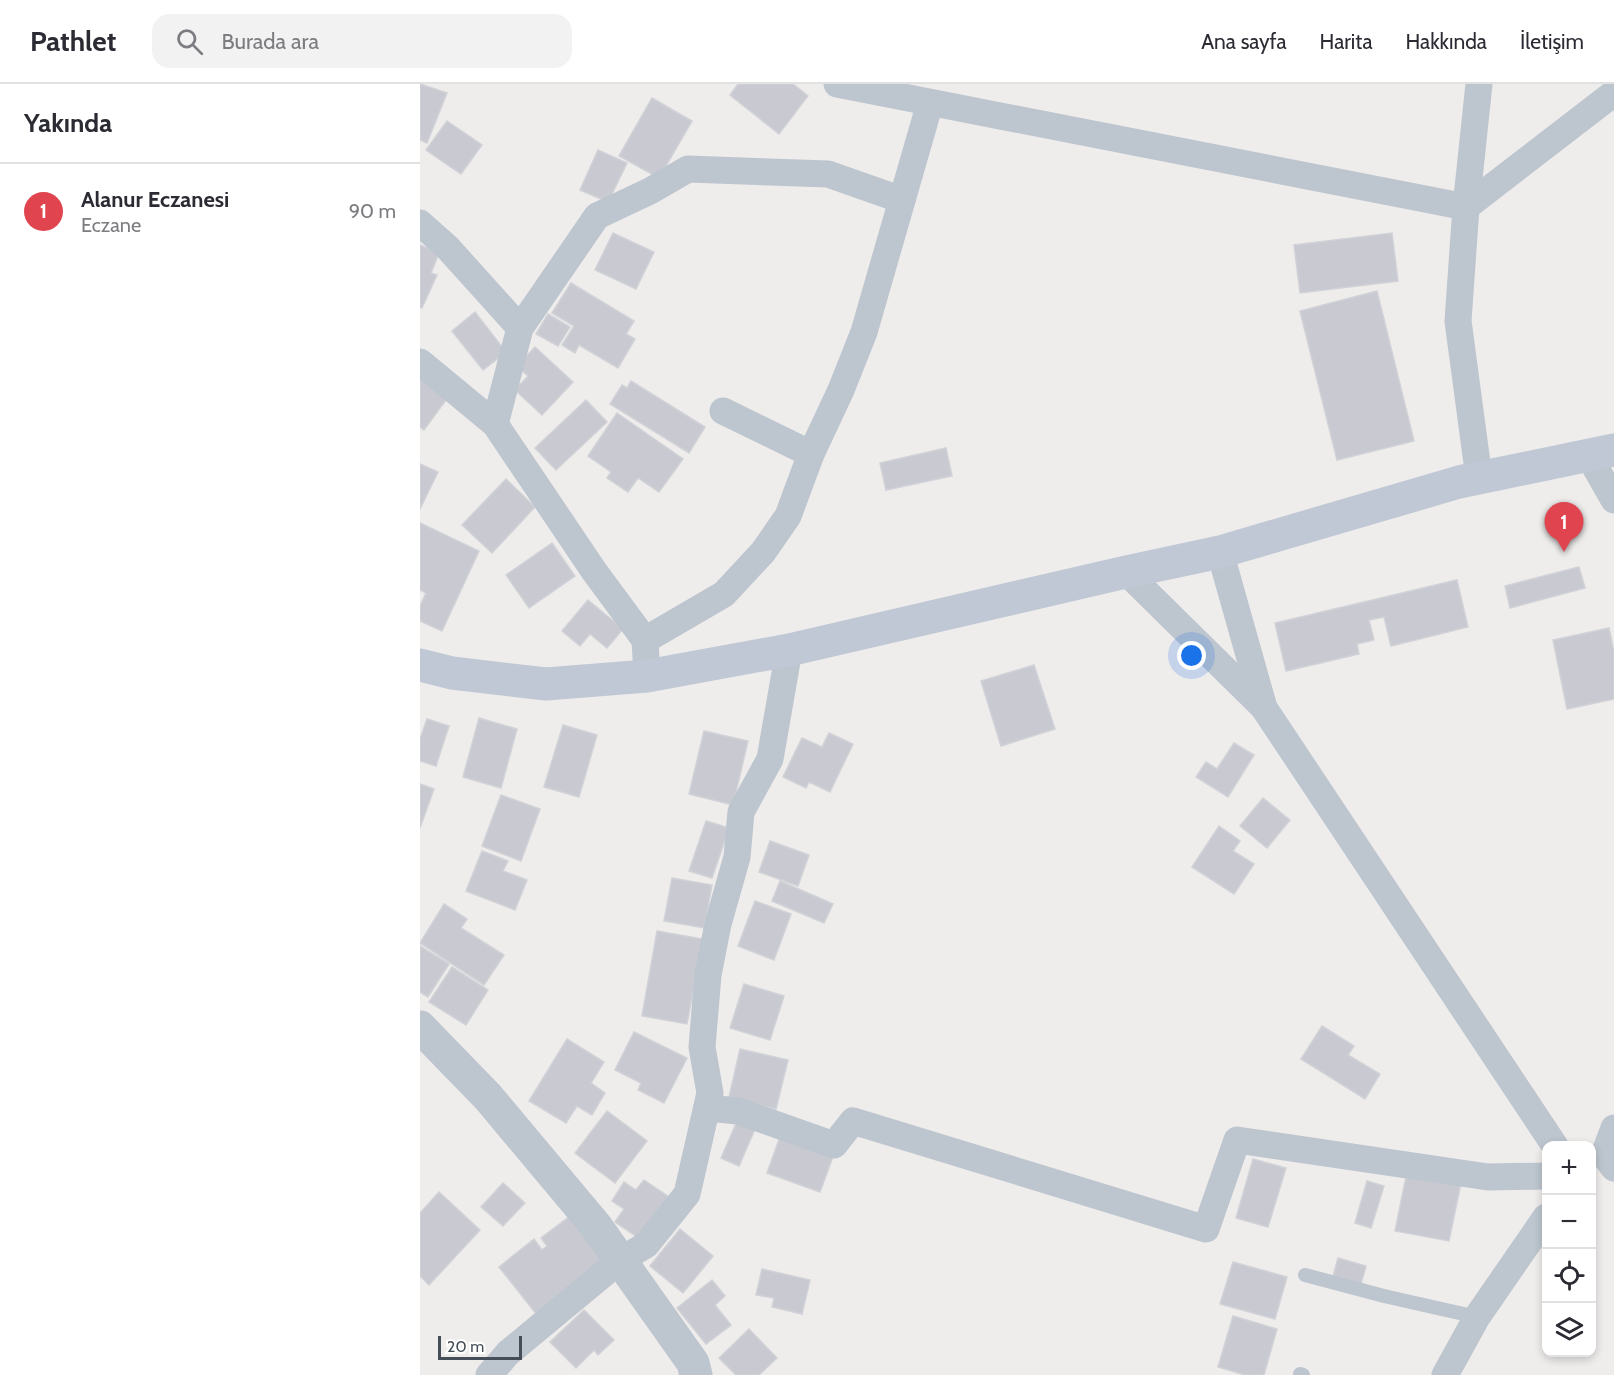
<!DOCTYPE html>
<html lang="tr">
<meta charset="utf-8">
<style>
:root{--surface:#fff;--page:#f2f2f3;--text:#2b2b33;--muted:#7c7c81;--line:#e1e1e2;--accent:#2064d4}
body{margin:0;font-family:Cabin,sans-serif;background:var(--page);color:var(--text)}
.controls{position:absolute;right:18px;bottom:18px;display:grid;overflow:hidden;border-radius:12px;box-shadow:0 3px 9px #0003}
.controls button{width:54px;height:54px;display:grid;place-items:center;padding:0;border:0;border-bottom:2px solid var(--line);background:var(--surface);color:var(--text);font:30px sans-serif}
.scale{position:absolute;left:18px;bottom:15px;width:84px;box-sizing:border-box;padding-left:6px;border:3px solid #454e58;border-top:0;font-size:16px;line-height:21px;white-space:nowrap;color:#454e58;-webkit-text-stroke:4px #fff;paint-order:stroke}
.you{position:absolute;left:772px;top:572px;width:21px;height:21px;margin:-15px;border:4px solid #fff;border-radius:50%;background:#1a73e8;box-shadow:0 0 0 9px #1a73e833}
.badge{display:grid;place-items:center;width:39px;height:39px;border-radius:50%;background:var(--accent);color:#fff;font-size:20px;font-weight:700}
.pin{position:absolute;translate:-50% -50px;filter:drop-shadow(0 2px 3px #0008)}
.pin::after{content:'';position:absolute;top:32px;width:21px;height:18px;background:inherit;clip-path:polygon(0 0,100% 0,50% 100%)}
.list{margin:0;padding:0;list-style:none}
h2{display:flex;justify-content:space-between;align-items:center;height:78px;margin:0;padding:0 24px;font-size:26px}
h2 small{font-size:20px;font-weight:400;color:var(--muted)}
.list li{display:grid;grid-template-columns:39px 1fr auto;gap:18px;align-items:center;box-sizing:border-box;height:96px;padding:0 24px;border-top:2px solid var(--line)}
.list b{display:block;font-size:22px;white-space:nowrap}
.list p{margin:0;font-size:20px;white-space:nowrap;color:var(--muted)}
.list em{font-size:20px;font-style:normal;color:var(--muted)}
.icon{flex:none;width:33px;height:33px;fill:none;stroke:currentColor;stroke-width:2;stroke-linecap:round;stroke-linejoin:round}
.map{position:relative;flex:none;width:1194px;height:1291px;overflow:hidden}
header{display:flex;align-items:center;gap:36px;box-sizing:border-box;height:84px;padding:0 30px;background:var(--surface);border-bottom:2px solid var(--line)}
header strong{font-size:28px}
nav{display:flex;gap:33px;margin-inline-start:auto;font-size:21px}
.search{width:420px;height:54px;background:var(--page);display:flex;align-items:center;gap:15px;box-sizing:border-box;padding:0 21px;border-radius:18px;color:var(--muted);font-size:22px}
main{display:flex}
aside{flex:1;background:var(--surface)}
.map>svg:first-child{display:block}
</style>
<header>
<strong>Pathlet</strong>
<div class="search"><svg class="icon" aria-label="search" viewBox="0 0 24 24"><circle cx="10" cy="10" r="6"/><path d="M15 15l6 6"/></svg>Burada ara</div>
<nav><a>Ana sayfa</a><a>Harita</a><a>Hakkında</a><a>İletişim</a></nav>
</header>
<main>
<aside>
<h2>Yakında<small></small></h2>
<ul class="list">
<li><span class="badge" style="background:#e0444e">1</span><div><b>Alanur Eczanesi</b><p>Eczane</p></div><em>90 m</em></li>
</ul>
</aside>
<div class="map">
<svg width="1194" height="1291" viewBox="0 0 1194 1291">
<rect width="100%" height="100%" fill="#efecec"/>
<!-- building -->
<g fill="#c9cad1" stroke="#d0d2d7" stroke-width="1.5">
<path d="M0 0 27 9 7 59 0 56Z"/>
<path d="M318 0H373L388 12 359 50 310 11Z"/>
<path d="M232 14 272 37 239 94 199 72Z"/>
<path d="M27 37 62 61 41 90 6 66Z"/>
<path d="M178 66 207 79 188 118 160 106Z"/>
<path d="M193 149 234 168 216 205 175 186Z"/>
<path d="M972 149 978 197 880 209 874 161Z"/>
<path d="M0 161 19 169 11 189 17 191 2 224 0 223Z"/>
<path d="M151 199 214 237 206 250 215 255 198 284 159 261 155 269 142 261 154 242 132 229Z"/>
<path d="M957 207 994 357 917 376 880 227Z"/>
<path d="M55 228 86 268 63 286 32 247Z"/>
<path d="M128 230 150 243 138 262 116 250Z"/>
<path d="M115 263 153 298 122 331 95 306 108 292 97 282Z"/>
<path d="M0 291 29 312 4 346 0 343Z"/>
<path d="M211 297 285 343 269 369 190 320 202 301 207 304Z"/>
<path d="M166 316 187 338 136 386 115 364Z"/>
<path d="M197 329 263 375 239 408 218 394 208 408 187 394 191 388 168 372Z"/>
<path d="M526 364 532 392 466 406 460 379Z"/>
<path d="M0 380 18 388 0 425Z"/>
<path d="M86 395 115 423 72 469 42 441Z"/>
<path d="M0 439 59 467 22 547 0 537V522L6 509 0 506Z"/>
<path d="M132 459 155 492 109 524 86 491Z"/>
<path d="M1159 483 1165 504 1090 524 1085 502Z"/>
<path d="M1037 496 1048 543 971 562 964 533 949 536 954 556 937 560 939 570 866 587 855 539Z"/>
<path d="M168 516 203 545 187 564 170 550 160 562 142 547Z"/>
<path d="M1189 544 1194 568V615L1147 625 1133 556Z"/>
<path d="M614 581 635 645 581 662 561 597Z"/>
<path d="M59 634 97 645 81 704 43 693Z"/>
<path d="M7 635 29 642 16 682 0 677V655Z"/>
<path d="M143 641 177 651 159 713 124 703Z"/>
<path d="M284 647 328 657 313 721 269 710Z"/>
<path d="M409 649 433 660 410 708 389 698 386 704 363 693 382 654 402 663Z"/>
<path d="M814 659 834 671 808 713 776 693 786 678 797 685Z"/>
<path d="M0 700 14 705 0 744Z"/>
<path d="M81 711 120 725 101 777 62 762Z"/>
<path d="M843 714 870 736 847 764 820 742Z"/>
<path d="M286 737 309 744 292 794 269 787Z"/>
<path d="M799 742 820 757 813 767 834 780 814 810 772 783Z"/>
<path d="M350 757 389 771 378 802 339 788Z"/>
<path d="M62 767 88 777 83 787 107 796 95 826 46 807Z"/>
<path d="M252 794 292 801 284 844 244 837Z"/>
<path d="M360 797 413 820 404 839 352 817Z"/>
<path d="M335 817 371 830 354 876 318 862Z"/>
<path d="M24 820 47 835 41 844 84 871 64 901 0 859Z"/>
<path d="M237 847 283 855 267 940 222 932Z"/>
<path d="M0 862 29 880 8 913 0 908Z"/>
<path d="M32 883 68 906 46 941 9 918Z"/>
<path d="M324 900 364 912 350 956 310 944Z"/>
<path d="M902 942 934 962 928 971 960 990 945 1015 881 975Z"/>
<path d="M214 948 267 974 244 1019 218 1006 221 999 195 986Z"/>
<path d="M147 955 184 978 171 999 185 1009 172 1031 157 1022 146 1039 109 1017Z"/>
<path d="M320 965 368 976 356 1025 309 1013Z"/>
<path d="M187 1027 227 1057 195 1099 155 1069Z"/>
<path d="M318 1035 336 1043 319 1082 301 1074Z"/>
<path d="M361 1050 414 1070 400 1108 347 1089Z"/>
<path d="M833 1075 866 1084 848 1143 816 1134Z"/>
<path d="M987 1088 1041 1099 1029 1157 975 1147Z"/>
<path d="M224 1096 252 1115 223 1157 195 1138 204 1125 192 1117 204 1098 216 1106Z"/>
<path d="M947 1097 964 1102 951 1144 935 1139Z"/>
<path d="M83 1099 105 1119 83 1142 61 1123Z"/>
<path d="M19 1108 60 1146 9 1201 0 1192V1129Z"/>
<path d="M154 1129 190 1174 117 1231 79 1183 114 1155 122 1166 127 1162 121 1154Z"/>
<path d="M260 1145 293 1172 263 1209 230 1182Z"/>
<path d="M918 1174 946 1182 941 1200 913 1192Z"/>
<path d="M813 1178 867 1193 855 1235 800 1220Z"/>
<path d="M342 1185 390 1196 382 1230 352 1223 354 1214 336 1211Z"/>
<path d="M292 1196 305 1212 295 1221 311 1241 286 1260 257 1224Z"/>
<path d="M164 1226 194 1256 178 1271 174 1266 156 1284 130 1258Z"/>
<path d="M813 1232 857 1245 844 1291H825L798 1283Z"/>
<path d="M329 1245 357 1274 339 1291H316L299 1274Z"/>
</g>
<g fill="none" stroke-linecap="round" stroke-linejoin="round">
<!-- service -->
<g stroke="#bdc5ce" stroke-width="14">
<path d="M885 1191 964 1212 1057 1233"/>
<path d="M880 1290 883 1291"/>
</g>
<!-- minor -->
<g stroke="#bdc5ce" stroke-width="27">
<path d="M417 0 1046 123 1194 9"/>
<path d="M0 139 27 163 100 244"/>
<path d="M0 278 75 340 174 487 225 556"/>
<path d="M303 327 391 370"/>
<path d="M75 340 100 244 177 132 230 107 268 85 408 90 482 116"/>
<path d="M1169 372 1194 416"/>
<path d="M1059 394 1038 237 1046 123 1059 0"/>
<path d="M800 468 844 624 1135 1062"/>
<path d="M706 488 842 622"/>
<path d="M227 592 225 556 304 510 343 468 368 432 391 370 421 306 444 248 510 19"/>
<path d="M287 1024 318 1027 414 1061 433 1037 786 1145 817 1056 1068 1093 1126 1092"/>
<path d="M1194 1044 1184 1071 1194 1084"/>
<path d="M69 1291 88 1269 199 1177 226 1161 267 1110 290 1009 282 963 288 891 298 840 317 773 321 728 350 675 369 566"/>
<path d="M1025 1291 1057 1233 1126 1133"/>
</g>
<!-- tertiary -->
<path stroke="#bdc5ce" stroke-width="33" d="M0 943 68 1013 176 1142 273 1279 276 1291"/>
<!-- secondary -->
<path stroke="#bfc8d4" stroke-width="33" d="M0 581 32 589 126 600 227 592 369 566 706 488 800 468 1039 398 1194 366"/>
</g>
</svg>
<div class="controls">
<button>+</button>
<button>−</button>
<button><svg class="icon" aria-label="locate" viewBox="0 0 24 24"><circle cx="12" cy="12" r="6"/><path d="M12 2v4M12 18v4M2 12h4M18 12h4"/></svg></button>
<button><svg class="icon" aria-label="layers" viewBox="0 0 24 24"><path d="M12 4l9 5-9 5-9-5zM3 14l9 5 9-5"/></svg></button>
</div>
<div class="scale">20 m</div>
<div class="you"></div>
<div class="pin badge" style="left:1144px;top:468px;background:#e0444e">1</div>
</div>
</main>
